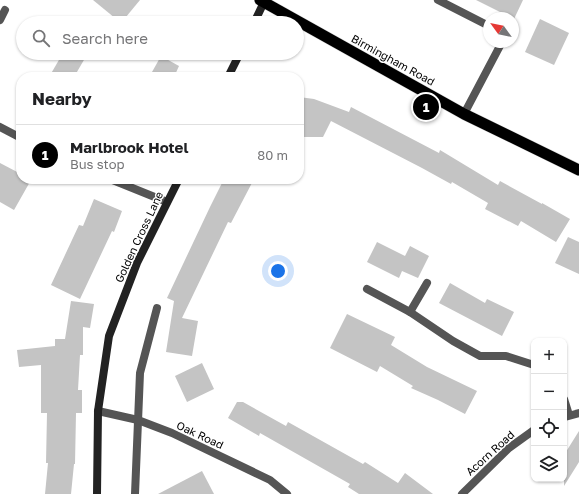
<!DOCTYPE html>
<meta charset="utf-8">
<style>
:root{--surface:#fff;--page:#f2f2f2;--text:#202124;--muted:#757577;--line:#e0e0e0;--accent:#000}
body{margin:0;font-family:"Golos Text",sans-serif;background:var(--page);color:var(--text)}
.controls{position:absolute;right:12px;bottom:12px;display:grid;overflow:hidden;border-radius:8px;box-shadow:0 1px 3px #0004}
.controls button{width:36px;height:36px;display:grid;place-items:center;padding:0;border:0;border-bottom:1px solid var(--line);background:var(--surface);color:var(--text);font:20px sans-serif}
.compass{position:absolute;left:483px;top:12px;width:36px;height:36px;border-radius:50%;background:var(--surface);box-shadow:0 1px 3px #0004;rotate:303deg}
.you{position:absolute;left:278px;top:271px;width:14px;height:14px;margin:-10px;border:3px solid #fff;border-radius:50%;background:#1a73e8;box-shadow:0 0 0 6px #1a73e833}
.badge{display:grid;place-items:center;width:26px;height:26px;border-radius:50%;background:var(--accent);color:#fff;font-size:13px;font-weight:700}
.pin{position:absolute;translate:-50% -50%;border:2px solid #fff;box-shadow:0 1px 4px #0006}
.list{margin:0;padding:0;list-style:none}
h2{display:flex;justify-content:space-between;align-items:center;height:52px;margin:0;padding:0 16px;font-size:17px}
h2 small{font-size:13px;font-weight:400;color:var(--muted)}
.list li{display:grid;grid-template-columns:26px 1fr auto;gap:12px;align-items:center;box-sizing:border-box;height:60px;padding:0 16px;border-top:1px solid var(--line)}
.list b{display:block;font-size:15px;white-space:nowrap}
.list p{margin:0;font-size:13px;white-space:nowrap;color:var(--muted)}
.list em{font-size:13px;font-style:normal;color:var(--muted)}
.icon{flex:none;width:22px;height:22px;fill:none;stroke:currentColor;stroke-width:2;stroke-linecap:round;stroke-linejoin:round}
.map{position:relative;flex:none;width:579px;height:494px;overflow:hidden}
.search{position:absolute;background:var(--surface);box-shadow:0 1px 3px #0004;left:16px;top:16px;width:288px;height:44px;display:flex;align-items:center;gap:10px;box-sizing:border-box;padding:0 14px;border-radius:22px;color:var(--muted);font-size:15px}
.panel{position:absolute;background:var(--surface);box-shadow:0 1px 3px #0004;left:16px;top:72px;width:288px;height:112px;border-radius:16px}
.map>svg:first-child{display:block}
</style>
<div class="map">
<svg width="579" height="494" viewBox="0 0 579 494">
<rect width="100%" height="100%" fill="#fff"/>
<!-- building -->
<g fill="#c4c4c4">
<path d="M93 0H140L121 23Z"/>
<path d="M476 0H523L514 19Z"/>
<path d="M540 19 569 33 554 65 525 52Z"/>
<path d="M63 53H88L74 77H49Z"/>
<path d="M161 56 179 66 174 77H162L152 72Z"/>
<path d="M299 97 314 99 349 112 351 107 439 153 440 150 498 185 500 181 542 204V203L570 219 556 242 521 221 518 226 485 209 488 203 452 182 451 184 422 168 331 121 323 137H299Z"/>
<path d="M0 163 21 174V179L31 180 14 210 0 202Z"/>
<path d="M224 179H254L231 223 228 222 182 318 198 321 192 356 166 352 174 301 167 298 210 207Z"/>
<path d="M94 199 122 211 114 232 112 231 80 299 51 285 79 225 83 226Z"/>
<path d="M568 237 579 242V274L555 263Z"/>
<path d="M377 242 405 256 410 246 429 256 418 278 402 271 399 278 367 262Z"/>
<path d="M450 283 485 303 487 299 514 312 502 336 439 303Z"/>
<path d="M71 301 94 304 90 328 83 327V355H80L78 390H82V413H76L75 464H74L71 494H45L48 463H46L47 413H41V365L19 367 17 350 55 346V339H65Z"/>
<path d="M347 314 395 337 391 345 427 367 477 391 465 414 438 400 411 388 413 386 380 366 377 372 330 348Z"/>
<path d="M202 363 214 389 187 402 175 376Z"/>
<path d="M237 402H243L286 426 288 422 363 464 365 462 398 483 405 473 433 494H359L348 487 350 484 260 433 259 436 228 418Z"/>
<path d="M579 431V462L564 486V455Z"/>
<path d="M202 471 214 494H158Z"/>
</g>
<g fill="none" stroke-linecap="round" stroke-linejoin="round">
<defs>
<path id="trunk" d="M260 0 464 114 579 170"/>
</defs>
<!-- trunk casing -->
<use href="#trunk" stroke="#dbdbdb" stroke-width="12"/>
<!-- service -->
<g stroke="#555" stroke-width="8">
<path d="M438 0 489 26"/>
<path d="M464 114 502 42"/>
<path d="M135 494 140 373 157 308"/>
</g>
<!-- minor -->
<g stroke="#555" stroke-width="8">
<path d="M0 20 5 10"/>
<path d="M0 127 21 138"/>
<path d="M110 179 167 202"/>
<path d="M367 289 410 312 453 341 480 356H506L534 365"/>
<path d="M410 312 427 283"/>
<path d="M564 399 569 415"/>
<path d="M98 411 138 420 172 433 270 480 287 494"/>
<path d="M565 417 579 413"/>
<path d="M462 494 509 448 534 430"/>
</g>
<!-- secondary -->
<g stroke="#222" stroke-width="8">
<path d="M254 23 264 2"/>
<path d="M228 77 240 53"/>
<path d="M97 494 98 411 109 336 137 263 179 179"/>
</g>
<!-- trunk -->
<use href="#trunk" stroke="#000" stroke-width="11"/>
</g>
<g text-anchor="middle" stroke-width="3" stroke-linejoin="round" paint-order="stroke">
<!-- street labels -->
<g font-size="11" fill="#000" stroke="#fff">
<text transform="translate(393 60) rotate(29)" y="4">Birmingham Road</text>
<text transform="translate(139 237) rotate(-65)" y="4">Golden Cross Lane</text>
<text transform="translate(200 435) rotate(25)" y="4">Oak Road</text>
<text transform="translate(490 453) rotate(-42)" y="4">Acorn Road</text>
</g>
</g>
</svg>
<div class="controls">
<button>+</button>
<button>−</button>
<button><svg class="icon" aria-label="locate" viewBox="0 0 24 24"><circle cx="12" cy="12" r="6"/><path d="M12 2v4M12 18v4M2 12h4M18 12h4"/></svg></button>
<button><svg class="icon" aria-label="layers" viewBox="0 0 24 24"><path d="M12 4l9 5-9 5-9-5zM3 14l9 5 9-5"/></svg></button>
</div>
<svg class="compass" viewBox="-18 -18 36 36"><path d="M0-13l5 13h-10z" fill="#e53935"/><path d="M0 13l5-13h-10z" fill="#757577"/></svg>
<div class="you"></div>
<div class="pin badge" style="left:426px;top:107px">1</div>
<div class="search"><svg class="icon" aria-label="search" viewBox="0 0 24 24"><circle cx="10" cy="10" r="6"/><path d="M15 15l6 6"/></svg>Search here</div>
<section class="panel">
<h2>Nearby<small></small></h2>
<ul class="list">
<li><span class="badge">1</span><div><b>Marlbrook Hotel</b><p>Bus stop</p></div><em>80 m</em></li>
</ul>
</section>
</div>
